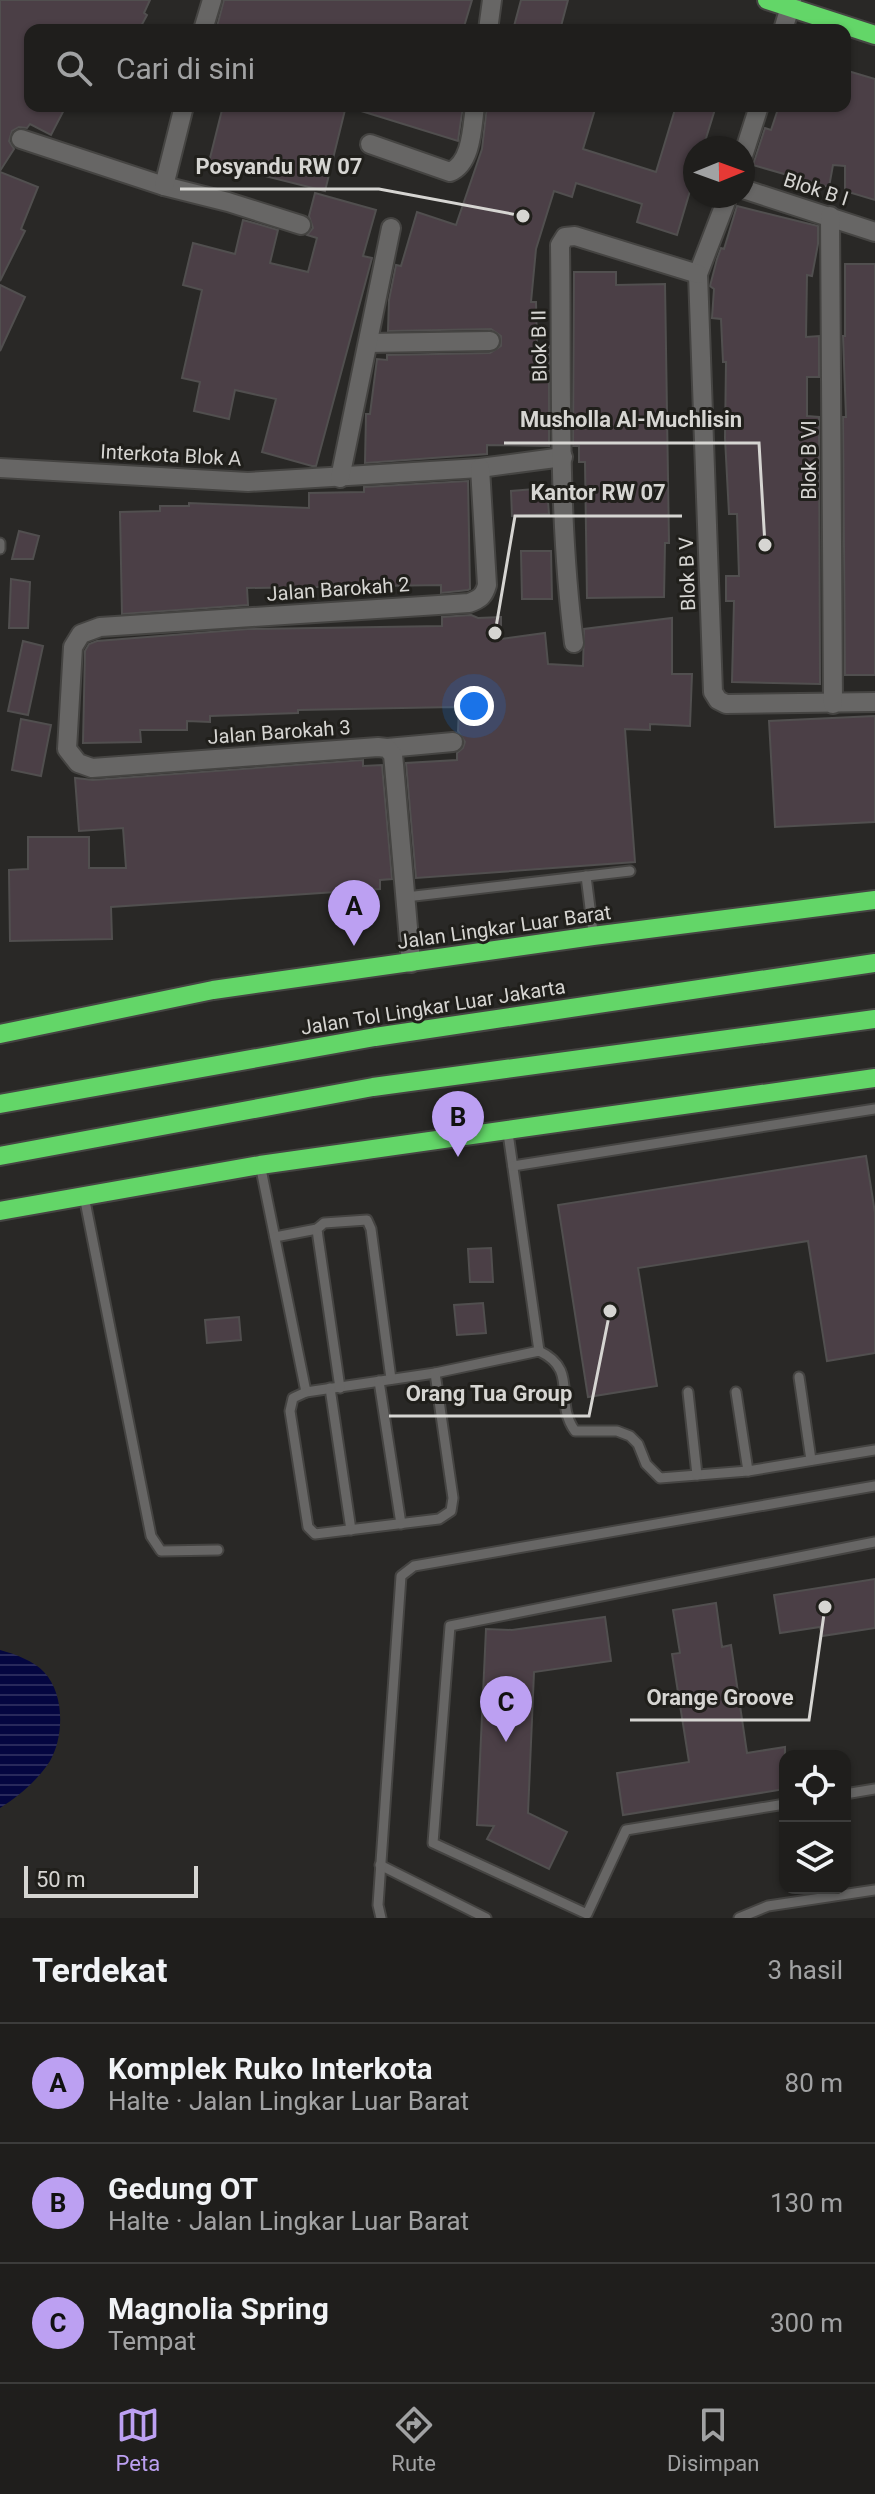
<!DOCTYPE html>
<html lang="id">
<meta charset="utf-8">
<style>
:root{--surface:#1f1e1c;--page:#2c2b29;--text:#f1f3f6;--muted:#a1a2a3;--line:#3c3c3b;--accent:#bca0f2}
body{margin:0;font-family:Roboto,sans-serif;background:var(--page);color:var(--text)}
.controls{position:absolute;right:24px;bottom:24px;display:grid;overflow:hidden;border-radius:16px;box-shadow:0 2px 6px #0004}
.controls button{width:72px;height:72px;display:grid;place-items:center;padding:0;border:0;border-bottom:2px solid var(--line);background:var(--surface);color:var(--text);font:40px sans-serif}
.compass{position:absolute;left:683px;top:136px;width:72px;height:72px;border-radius:50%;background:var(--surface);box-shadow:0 2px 6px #0004;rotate:89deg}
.scale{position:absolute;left:24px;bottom:20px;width:174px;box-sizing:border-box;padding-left:8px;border:4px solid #d6d5d2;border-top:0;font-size:22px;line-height:28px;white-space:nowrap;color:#d6d5d2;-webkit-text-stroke:6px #201f1b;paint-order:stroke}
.you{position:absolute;left:474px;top:706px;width:28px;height:28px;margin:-20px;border:6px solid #fff;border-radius:50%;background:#1a73e8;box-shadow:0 0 0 12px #1a73e833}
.badge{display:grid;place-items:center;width:52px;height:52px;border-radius:50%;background:var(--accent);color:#111;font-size:26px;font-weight:700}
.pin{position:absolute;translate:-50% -66px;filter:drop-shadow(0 2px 4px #0008)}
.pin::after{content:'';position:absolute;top:42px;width:28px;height:24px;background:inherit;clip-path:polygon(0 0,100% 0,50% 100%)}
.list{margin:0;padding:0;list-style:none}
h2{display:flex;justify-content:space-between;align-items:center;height:104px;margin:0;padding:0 32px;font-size:34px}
h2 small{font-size:26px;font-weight:400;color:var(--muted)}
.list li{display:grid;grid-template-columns:52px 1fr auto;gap:24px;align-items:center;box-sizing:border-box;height:120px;padding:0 32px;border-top:2px solid var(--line)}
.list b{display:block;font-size:30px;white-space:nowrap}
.list p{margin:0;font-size:26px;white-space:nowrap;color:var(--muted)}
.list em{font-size:26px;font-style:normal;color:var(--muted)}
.icon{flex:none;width:44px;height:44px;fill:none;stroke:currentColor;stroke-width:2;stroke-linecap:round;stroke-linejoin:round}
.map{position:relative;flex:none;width:875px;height:1918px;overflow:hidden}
.search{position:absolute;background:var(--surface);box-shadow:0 2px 6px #0004;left:24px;right:24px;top:24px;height:88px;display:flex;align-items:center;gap:20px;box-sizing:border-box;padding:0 28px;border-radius:16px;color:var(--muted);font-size:30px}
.sheet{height:464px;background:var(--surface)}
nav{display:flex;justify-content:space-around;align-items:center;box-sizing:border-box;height:112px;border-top:2px solid var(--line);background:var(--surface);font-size:22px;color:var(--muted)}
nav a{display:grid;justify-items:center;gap:4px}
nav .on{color:var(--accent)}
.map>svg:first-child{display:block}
</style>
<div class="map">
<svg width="875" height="1918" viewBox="0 0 875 1918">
<defs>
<pattern id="water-rules" width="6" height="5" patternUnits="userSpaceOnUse" patternTransform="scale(2)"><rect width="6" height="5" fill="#040640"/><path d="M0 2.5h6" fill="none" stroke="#28295b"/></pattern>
</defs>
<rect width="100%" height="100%" fill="#292826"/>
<!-- water -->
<path fill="url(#water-rules)" d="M0 1650C15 1654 34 1661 44 1672 65 1694 64 1737 50 1761 38 1780 19 1796 0 1808Z"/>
<!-- building -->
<g fill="#4b3f46" stroke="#514f4f" stroke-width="2">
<path d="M0 0H150L144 13 147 15 139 30H30V106H66L51 135 30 124 27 128 19 127 12 131 9 141 14 149 0 171Z"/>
<path d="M224 0H472L463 30H216Z"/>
<path d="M521 0H568L560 30H513Z"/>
<path d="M848 71 875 79V200L845 191V166L833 165 829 187 753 165 765 128 771 130 779 106H845V81Z"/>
<path d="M223 106H330L345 110 325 191 209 162Z"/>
<path d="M359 106H463L458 141 358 110Z"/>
<path d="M487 106H596L583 149 656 172 676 106H716L703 148H695V174L677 235 637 222 642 204 576 183 572 197 554 191 536 249 531 302H536L537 346H549V446L487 445V454L365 463 366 414H370L377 359 387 360V355L490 353 501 346V336L491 329 388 331 389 300 396 265 401 266 417 212 456 225 482 149Z"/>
<path d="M0 172 38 187 21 229 25 231 0 281Z"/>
<path d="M315 193 376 210 363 256 372 258 316 466H312L262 452 276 399 235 390 229 419 194 411 200 382 182 378 202 290 183 285 193 243 235 254 243 220 254 223 278 230 270 263 308 272 317 238 307 235 313 228 309 216Z"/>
<path d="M737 206 818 226V244L812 276 807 275 806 337 819 336V377H807V416L819 417 820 684 732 682 734 601H726V576H739L737 514H729L725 438 726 362H723L721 319 712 318 714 289 710 286 717 259 721 248 724 249Z"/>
<path d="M845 264H875V675H845L843 417H846L843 336H845Z"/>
<path d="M574 272H616V285L665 284 669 543H665L664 597 587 598 585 462H579V446H573Z"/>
<path d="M0 285 25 297 0 351Z"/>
<path d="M468 481 470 589 468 590 441 593V585L247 588 248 605 122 614 120 512 160 511V506H189V503L309 508V493L364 492V487Z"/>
<path d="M547 488 549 514 512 516 511 491Z"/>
<path d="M19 531 39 536 33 559H12Z"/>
<path d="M521 551H551L552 599H522Z"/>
<path d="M11 579 30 582 28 628H9Z"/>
<path d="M471 615 478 618 501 617V639L545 633 548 664 583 666 584 629 672 618V674H692L690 726 650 724V730L625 729 635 862 416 878 406 763 457 760V753L463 748 465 742 458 731 459 708 454 707 298 710V713L210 716V722L187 721V730H140L141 742 83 743 85 651 89 644 97 641 248 629 442 626V617Z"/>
<path d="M23 641 43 646 28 715 8 711Z"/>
<path d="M875 716V822L775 827 769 721Z"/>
<path d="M21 719 51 725 41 776 12 770Z"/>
<path d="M363 760V766L382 765 392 879 380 880V889L111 907 112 939 10 941 9 870 28 869V837H89V868H126L123 828 79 831 75 778 93 780Z"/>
<path d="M866 1156 875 1213V1353L827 1361 808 1241 638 1268 657 1386 588 1397 558 1205Z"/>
<path d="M491 1248 493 1282H470L468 1249Z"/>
<path d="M483 1303 486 1333 457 1335 454 1305Z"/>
<path d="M239 1317 241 1340 207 1343 205 1320Z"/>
<path d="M875 1579V1628L822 1636 820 1627 780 1633 774 1595Z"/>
<path d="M716 1603 722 1647 731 1645 747 1753 785 1747V1789L623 1815 617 1773 689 1762 672 1654 680 1653 673 1610Z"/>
<path d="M605 1617 611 1661 534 1672 528 1813 567 1832 549 1869 487 1839 494 1826 477 1825 486 1629 512 1630Z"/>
</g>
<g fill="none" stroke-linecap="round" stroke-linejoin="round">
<defs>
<g id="lane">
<path d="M0 543V549"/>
<path d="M586 876 593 932"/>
<path d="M406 897 630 871"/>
<path d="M508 1133 539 1351"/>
<path d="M513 1166 875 1109"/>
<path d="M261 1169 306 1392 435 1373 539 1351C580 1370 553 1401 575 1431H617L630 1436 638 1444 646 1464 660 1478 748 1471 875 1450"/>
<path d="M85 1201 151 1536 161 1551 218 1550"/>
<path d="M275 1237 317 1229"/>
<path d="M799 1377 811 1460"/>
<path d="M379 1381 401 1524"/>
<path d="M330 1388 351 1530"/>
<path d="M340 1388 318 1237 317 1229 324 1223 367 1220 371 1229 391 1379"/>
<path d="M306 1392 293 1398 290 1411 308 1527 315 1534 439 1519 451 1511 453 1498 435 1373"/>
<path d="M688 1392 697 1475"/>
<path d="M736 1392 748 1471"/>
<path d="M845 1794 875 1789"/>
<path d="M785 1804 626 1830 587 1914 433 1843 450 1626 875 1542"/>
<path d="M380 1865 486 1918"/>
<path d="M381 1918 378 1905 401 1576 414 1566 875 1486"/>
<path d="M739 1918 768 1906 875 1890"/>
</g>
<g id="street">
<path d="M203 30 212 0"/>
<path d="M488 30 492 0"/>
<path d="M783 30 792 0"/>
<path d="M21 139 164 186 228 202 301 225"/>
<path d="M370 144 450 172C472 163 472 127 475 106"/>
<path d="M743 156 759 106"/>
<path d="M164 186 184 106"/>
<path d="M743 189 875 232"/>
<path d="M728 196 698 274 713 692 718 700 726 704 875 702"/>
<path d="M830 216 833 704"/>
<path d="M368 343 490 341"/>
<path d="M0 468 248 482 480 468 563 457"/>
<path d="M340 478 391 228"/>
<path d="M574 643C557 512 562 377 560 245L565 237 575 236 698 274"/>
<path d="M387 748 453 742"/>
<path d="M411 963 394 765 393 755 387 748 378 747 92 768 78 763 67 749 73 647 81 634 100 627 469 603C480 599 484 596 487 585L480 468"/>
</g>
<g id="fast">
<path d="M767 0 875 35"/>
<path d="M0 1034 213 990 593 936 875 900"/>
<path d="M0 1104 375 1037 875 963"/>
<path d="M0 1156 373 1087 875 1019"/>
<path d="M0 1211 260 1165 875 1078"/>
</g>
</defs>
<!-- lane casing -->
<use href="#lane" stroke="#454442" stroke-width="13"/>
<!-- street casing -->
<use href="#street" stroke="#454442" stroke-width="22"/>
<!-- fast casing -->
<use href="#fast" stroke="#454442" stroke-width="22"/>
<!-- lane -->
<use href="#lane" stroke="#676665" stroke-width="9"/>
<!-- street -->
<use href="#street" stroke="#676665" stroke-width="18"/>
<!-- fast -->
<use href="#fast" stroke="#63d668" stroke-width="18"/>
</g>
<g text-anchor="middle" stroke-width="6" stroke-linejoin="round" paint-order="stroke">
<!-- street labels -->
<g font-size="20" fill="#d6d5d2" stroke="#201f1b">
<text transform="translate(816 189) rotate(18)" y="7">Blok B I</text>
<text transform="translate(539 346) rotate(-91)" y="7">Blok B II</text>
<text transform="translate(171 455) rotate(3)" y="7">Interkota Blok A</text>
<text transform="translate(809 460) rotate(-90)" y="7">Blok B VI</text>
<text transform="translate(687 574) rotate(-92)" y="7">Blok B V</text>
<text transform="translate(338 589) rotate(-4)" y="7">Jalan Barokah 2</text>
<text transform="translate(279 732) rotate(-4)" y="7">Jalan Barokah 3</text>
<text transform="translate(504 927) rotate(-8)" y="7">Jalan Lingkar Luar Barat</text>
<text transform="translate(433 1007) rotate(-9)" y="7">Jalan Tol Lingkar Luar Jakarta</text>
</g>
</g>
<!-- callouts -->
<path fill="none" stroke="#d6d5d2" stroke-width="3" d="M523 216L379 189H180M765 545L759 443H504M495 633L515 516H682M610 1311L589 1416H389M825 1607L809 1720H630"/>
<g fill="#d6d5d2" stroke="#201f1b" stroke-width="3">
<circle cx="523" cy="216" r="8"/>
<circle cx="765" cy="545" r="8"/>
<circle cx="495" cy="633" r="8"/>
<circle cx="610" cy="1311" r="8"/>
<circle cx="825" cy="1607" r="8"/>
</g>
<g font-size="22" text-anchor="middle" font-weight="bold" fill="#d6d5d2" stroke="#201f1b" stroke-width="6" stroke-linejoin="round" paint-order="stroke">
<text x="279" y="174">Posyandu RW 07</text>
<text x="631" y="427">Musholla Al-Muchlisin</text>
<text x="598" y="500">Kantor RW 07</text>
<text x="489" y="1401">Orang Tua Group</text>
<text x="720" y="1705">Orange Groove</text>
</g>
</svg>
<div class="controls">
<button><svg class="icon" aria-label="locate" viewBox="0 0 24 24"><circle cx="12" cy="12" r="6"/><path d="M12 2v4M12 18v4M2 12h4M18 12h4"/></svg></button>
<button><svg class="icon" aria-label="layers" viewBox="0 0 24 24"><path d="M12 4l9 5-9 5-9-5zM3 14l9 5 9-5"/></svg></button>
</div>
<svg class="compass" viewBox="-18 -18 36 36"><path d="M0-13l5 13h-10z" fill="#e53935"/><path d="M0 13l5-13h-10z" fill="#a1a2a3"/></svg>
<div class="scale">50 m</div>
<div class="you"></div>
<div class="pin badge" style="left:354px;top:946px">A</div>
<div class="pin badge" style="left:458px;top:1157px">B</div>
<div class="pin badge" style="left:506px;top:1742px">C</div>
<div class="search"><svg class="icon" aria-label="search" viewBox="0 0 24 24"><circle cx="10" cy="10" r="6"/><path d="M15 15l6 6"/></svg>Cari di sini</div>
</div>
<section class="sheet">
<h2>Terdekat<small>3 hasil</small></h2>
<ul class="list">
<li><span class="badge">A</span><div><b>Komplek Ruko Interkota</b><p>Halte · Jalan Lingkar Luar Barat</p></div><em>80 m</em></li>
<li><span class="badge">B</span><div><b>Gedung OT</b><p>Halte · Jalan Lingkar Luar Barat</p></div><em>130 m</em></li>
<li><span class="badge">C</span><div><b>Magnolia Spring</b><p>Tempat</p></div><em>300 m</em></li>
</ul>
</section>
<nav>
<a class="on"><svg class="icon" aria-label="map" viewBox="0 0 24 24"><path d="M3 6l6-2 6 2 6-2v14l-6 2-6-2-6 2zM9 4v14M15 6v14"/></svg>Peta</a>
<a><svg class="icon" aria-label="directions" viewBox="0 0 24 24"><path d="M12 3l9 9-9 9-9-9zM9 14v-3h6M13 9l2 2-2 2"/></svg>Rute</a>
<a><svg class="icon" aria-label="saved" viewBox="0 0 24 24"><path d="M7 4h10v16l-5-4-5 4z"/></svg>Disimpan</a>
</nav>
